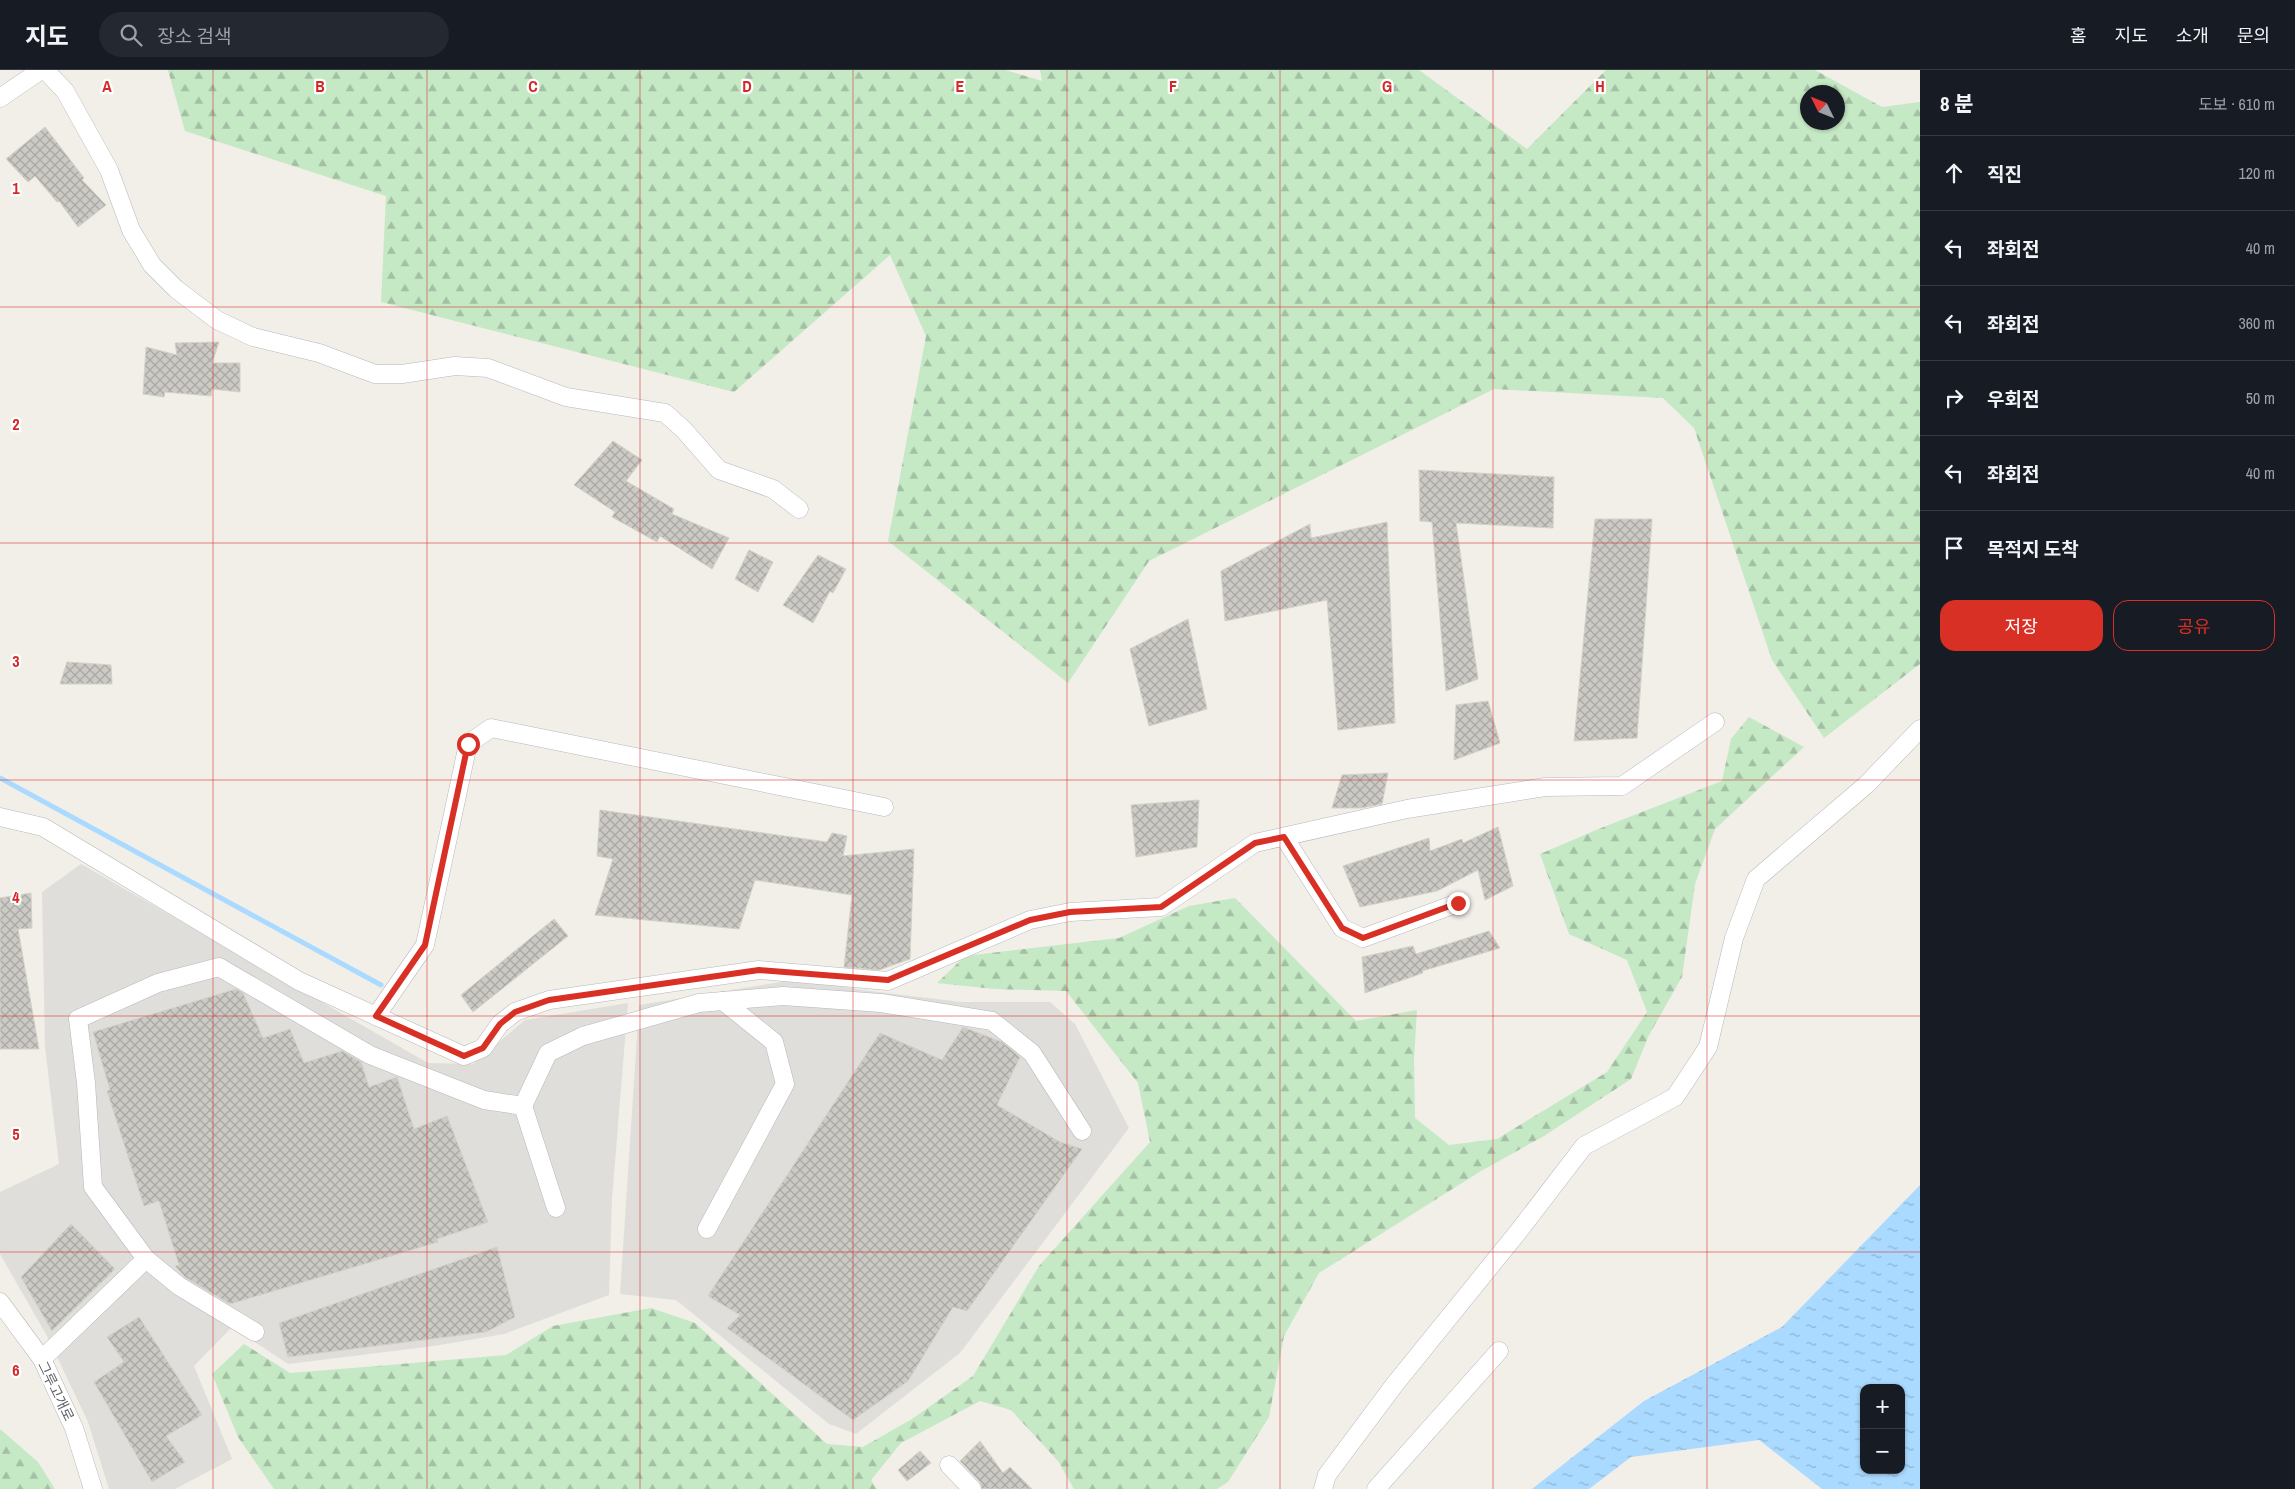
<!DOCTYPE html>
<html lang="ko">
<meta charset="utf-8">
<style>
:root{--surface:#171b24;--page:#242831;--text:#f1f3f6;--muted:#9ea1a6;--line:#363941;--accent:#d93025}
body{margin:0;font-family:"Archivo Narrow","Noto Sans KR",sans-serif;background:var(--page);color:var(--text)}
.controls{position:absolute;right:15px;bottom:15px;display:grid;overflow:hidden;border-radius:10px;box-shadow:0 1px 4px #0004}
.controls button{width:45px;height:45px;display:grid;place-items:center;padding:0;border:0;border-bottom:1px solid var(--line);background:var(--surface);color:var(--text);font:25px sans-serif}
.compass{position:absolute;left:1800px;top:15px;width:45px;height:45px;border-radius:50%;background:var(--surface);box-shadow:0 1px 4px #0004;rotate:313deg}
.stop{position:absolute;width:15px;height:15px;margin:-11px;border:4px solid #d93025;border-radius:50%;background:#fff}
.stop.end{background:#d93025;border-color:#fff;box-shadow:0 1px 5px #0008}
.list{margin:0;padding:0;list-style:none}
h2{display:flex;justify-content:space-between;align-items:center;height:65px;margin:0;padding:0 20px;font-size:21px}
h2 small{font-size:16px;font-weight:400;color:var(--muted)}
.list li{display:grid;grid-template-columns:32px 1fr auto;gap:15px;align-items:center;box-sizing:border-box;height:75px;padding:0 20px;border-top:1px solid var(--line)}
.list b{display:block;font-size:19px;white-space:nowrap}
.list em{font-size:16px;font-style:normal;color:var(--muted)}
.actions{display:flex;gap:10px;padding:15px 20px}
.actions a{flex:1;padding:11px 0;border:1px solid var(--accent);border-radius:15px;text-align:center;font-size:18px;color:var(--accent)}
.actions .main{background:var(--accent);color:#fff}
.icon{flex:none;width:28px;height:28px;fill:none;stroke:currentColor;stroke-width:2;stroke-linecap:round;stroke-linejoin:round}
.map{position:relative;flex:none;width:1920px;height:1419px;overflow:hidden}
header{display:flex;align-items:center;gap:30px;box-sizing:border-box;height:70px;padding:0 25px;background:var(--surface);border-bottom:1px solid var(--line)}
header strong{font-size:24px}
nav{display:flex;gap:28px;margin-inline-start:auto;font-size:18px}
.search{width:350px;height:45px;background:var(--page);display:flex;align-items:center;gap:12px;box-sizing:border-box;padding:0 18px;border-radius:28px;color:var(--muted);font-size:19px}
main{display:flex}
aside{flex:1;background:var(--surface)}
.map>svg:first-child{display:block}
</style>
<header>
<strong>지도</strong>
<div class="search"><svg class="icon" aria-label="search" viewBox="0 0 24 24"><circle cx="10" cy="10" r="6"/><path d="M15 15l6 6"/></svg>장소 검색</div>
<nav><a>홈</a><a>지도</a><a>소개</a><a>문의</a></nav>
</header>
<main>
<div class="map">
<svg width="1920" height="1419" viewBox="0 0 1920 1419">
<defs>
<pattern id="forest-firs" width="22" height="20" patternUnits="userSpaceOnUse" patternTransform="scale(1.25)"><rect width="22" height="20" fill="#c5e8c5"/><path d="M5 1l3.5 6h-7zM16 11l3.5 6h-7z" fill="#a3c0a4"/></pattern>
<pattern id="water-ripples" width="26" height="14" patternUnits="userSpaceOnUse" patternTransform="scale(1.25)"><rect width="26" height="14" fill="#aadaff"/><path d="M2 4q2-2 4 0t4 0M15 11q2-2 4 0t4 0" fill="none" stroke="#8eb4d2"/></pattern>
<pattern id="building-cross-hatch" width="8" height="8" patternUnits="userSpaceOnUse" patternTransform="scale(1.25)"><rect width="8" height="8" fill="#cccac5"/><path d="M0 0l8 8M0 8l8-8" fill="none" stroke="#a9a8a4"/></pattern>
</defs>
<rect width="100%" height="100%" fill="#f1efe8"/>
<!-- industrial -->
<g fill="#e0deda">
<path d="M81 794 428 993 473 994 525 950 628 933 612 1129 609 1225 504 1264 434 1276 288 1294 232 1257 194 1296 232 1389 175 1419H109L88 1352 47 1266 0 1184V1122L59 1094 45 977 42 822Z"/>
<path d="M799 909 862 920 961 932H1050L1075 954 1129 1058 960 1283 856 1364 829 1354 676 1230 620 1224 639 935Z"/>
</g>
<!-- forest -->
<g fill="url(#forest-firs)" fill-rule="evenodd">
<path d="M168 0H1005L1042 11 1040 0H1419L1527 79 1606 0H1815L1882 37 1920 32V594L1824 668 1772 590 1694 358 1663 328 1494 319 1149 491 1068 613 888 471 926 266 890 185 734 322 381 232 386 126 185 61ZM1808 22H1838V52H1808Z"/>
<path d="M1749 647 1804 677 1715 759 1695 814 1682 907 1649 965 1631 1009 1544 1066 1481 1101 1319 1203 1284 1266 1269 1347 1228 1412 1217 1419H1074L1058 1391 1011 1340 980 1331 901 1373 871 1410 877 1419H274L238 1367 212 1304 244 1274 290 1303 377 1296 506 1285 553 1256 651 1238 695 1253 827 1374 863 1377 912 1349 973 1306 1039 1196 1150 1072 1138 1013 1066 921 995 919 937 913 965 886 1119 868 1189 836 1235 828 1356 951 1417 940 1414 989 1415 1048 1449 1075 1497 1069 1607 1002 1647 942 1627 890 1569 864 1540 784 1601 758 1722 711 1731 669Z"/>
<path d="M0 1359 38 1392 55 1419H0Z"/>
</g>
<!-- water -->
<path fill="url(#water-ripples)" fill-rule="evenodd" d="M1920 1115V1419H1822L1759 1370 1631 1387 1589 1419H1532L1644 1331 1782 1257ZM1864 1318H1901V1400H1864Z"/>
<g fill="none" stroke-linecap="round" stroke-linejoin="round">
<!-- stream -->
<path stroke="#aadaff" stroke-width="5" d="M0 708 381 915"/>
</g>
<!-- building -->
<g fill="url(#building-cross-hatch)" stroke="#d6d1c6">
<path d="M45 57 84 108 82 110 106 135 78 157 59 131 57 132 35 106 28 112 6 89Z"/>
<path d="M219 272 212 293H240V322L212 319 211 326 165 322 164 327 143 324 146 277 177 285 175 273Z"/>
<path d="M613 371 642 390 626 411 674 439 672 444 729 468 712 499 660 466 657 472 612 447 615 442 574 415Z"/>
<path d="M1419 400 1554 407 1553 458 1456 453 1478 609 1446 621 1432 452 1420 451Z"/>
<path d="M1595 449H1652L1637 668 1574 671Z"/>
<path d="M1387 452 1395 653 1338 660 1327 530 1225 551 1221 501 1310 454 1311 468Z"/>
<path d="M749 480 773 492 758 522 735 509Z"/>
<path d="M818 485 846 499 833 523 830 521 813 553 783 535Z"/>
<path d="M1188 549 1207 639 1149 656 1130 579Z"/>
<path d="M67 592 111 595 112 614H60Z"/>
<path d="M1488 631 1500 673 1454 690 1456 635Z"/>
<path d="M1388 703 1382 734 1361 738H1332L1342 705Z"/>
<path d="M1199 730 1197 777 1136 787 1131 735Z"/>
<path d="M600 740 827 772 832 763 847 766 843 786 914 779 910 889 879 900 844 897 852 825 755 810 739 859 595 845 613 789 597 786Z"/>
<path d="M1498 757 1513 816 1485 830 1478 800 1437 821 1360 837 1343 796 1429 768 1430 781 1462 769 1463 773Z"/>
<path d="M31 823 32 858 18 859 39 979H0V828Z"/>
<path d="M554 849 568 866 473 942 461 925Z"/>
<path d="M1489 861 1500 878 1422 901 1423 903 1365 923 1362 887 1413 876 1416 884Z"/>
<path d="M236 919 243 923 263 968 290 959 304 993 342 981 361 992 369 1017 397 1007 414 1059 447 1046 488 1152 437 1169 438 1172 230 1234 185 1207 175 1196 179 1195 159 1131 144 1136 107 1021 110 1020 93 962Z"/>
<path d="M963 957 1002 972 1020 987 997 1035 1060 1072 1082 1079 967 1241 953 1237 908 1311 853 1350 727 1258 740 1245 708 1226 880 963 942 990Z"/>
<path d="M71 1154 115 1199 52 1261 21 1207Z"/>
<path d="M497 1177 515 1247 486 1262 288 1287 279 1253Z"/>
<path d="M139 1247 202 1345 166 1366 185 1392 152 1412 94 1312 124 1292 107 1267Z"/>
<path d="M980 1371 1003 1403 1010 1397 1032 1419H982L980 1412 960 1391Z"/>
<path d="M920 1381 931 1393 907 1411 898 1400Z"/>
</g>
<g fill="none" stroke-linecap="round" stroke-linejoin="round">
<defs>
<g id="minor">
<path d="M45 0 65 21 109 100 131 160 152 195 176 219 217 250 253 267 319 283 375 304H402L455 296 488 298 566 327 665 343 684 360 719 400 773 419 799 439"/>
<path d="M0 28 41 0"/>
<path d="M0 747 43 757 299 911 464 986 483 978 500 954 515 942 549 930 759 900 888 911 1030 850 1070 842 1161 837 1255 773 1407 739 1545 717 1622 716 1715 652"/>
<path d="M1284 767 1342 858 1363 868 1458 833"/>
<path d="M376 946 425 875 468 674 491 658 884 737"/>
<path d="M523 1036 548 983 583 966 699 933 783 926 881 933 992 951 1032 983 1082 1061"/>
<path d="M707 1159 785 1014 774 972 723 931"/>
<path d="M146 1189 179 1216 255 1262"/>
<path d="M0 1232 42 1289 74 1358 93 1419"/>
<path d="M42 1289 146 1189 93 1117 86 1013 78 949 158 913 219 897 370 985 484 1030 523 1036 556 1138"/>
<path d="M949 1395 972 1419"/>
<path d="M1323 1419 1327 1405 1395 1314 1518 1162 1584 1076 1675 1027 1708 977 1734 868 1756 809 1866 715 1920 659"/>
<path d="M1376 1419 1499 1281"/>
</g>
</defs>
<!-- minor casing -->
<use href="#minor" stroke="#b5b8bc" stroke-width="19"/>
<!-- minor -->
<use href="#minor" stroke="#fff" stroke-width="18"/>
</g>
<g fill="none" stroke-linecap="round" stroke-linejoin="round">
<!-- route -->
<path stroke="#d93025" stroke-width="6" d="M468 674 425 875 376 946 464 986 483 978 500 954 515 942 549 930 759 900 888 910 1030 850 1070 842 1161 837 1255 773 1284 767 1342 858 1363 868 1458 833"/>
</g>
<!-- grid -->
<path fill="none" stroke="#d62828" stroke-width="1" stroke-opacity="0.55" d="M213 0V1419M427 0V1419M640 0V1419M853 0V1419M1067 0V1419M1280 0V1419M1493 0V1419M1707 0V1419M0 237H1920M0 473H1920M0 710H1920M0 946H1920M0 1182H1920"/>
<g text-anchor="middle" stroke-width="4.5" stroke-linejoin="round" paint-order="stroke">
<!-- street labels -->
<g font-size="14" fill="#5f6368" stroke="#fff">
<text transform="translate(56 1321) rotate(64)" y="5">그루고개로</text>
</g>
</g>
<g font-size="16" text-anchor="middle" font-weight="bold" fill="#d62828" stroke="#fff" stroke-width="4.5" stroke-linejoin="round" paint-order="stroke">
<text x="107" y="22">A</text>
<text x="320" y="22">B</text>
<text x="533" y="22">C</text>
<text x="747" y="22">D</text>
<text x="960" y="22">E</text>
<text x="1173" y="22">F</text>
<text x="1387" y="22">G</text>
<text x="1600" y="22">H</text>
<text x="16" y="124">1</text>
<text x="16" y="360">2</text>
<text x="16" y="597">3</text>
<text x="16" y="833">4</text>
<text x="16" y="1070">5</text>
<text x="16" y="1306">6</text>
</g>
</svg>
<div class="controls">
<button>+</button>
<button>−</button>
</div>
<svg class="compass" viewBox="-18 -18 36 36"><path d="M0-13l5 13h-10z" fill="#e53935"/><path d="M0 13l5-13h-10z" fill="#9ea1a6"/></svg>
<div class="stop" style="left:468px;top:674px"></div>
<div class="stop end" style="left:1458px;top:833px"></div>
</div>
<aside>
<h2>8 분<small>도보 · 610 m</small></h2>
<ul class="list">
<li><svg class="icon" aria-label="ahead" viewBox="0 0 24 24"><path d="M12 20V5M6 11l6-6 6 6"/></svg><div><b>직진</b></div><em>120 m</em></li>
<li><svg class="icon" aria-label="left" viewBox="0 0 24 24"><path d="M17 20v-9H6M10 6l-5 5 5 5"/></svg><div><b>좌회전</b></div><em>40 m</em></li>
<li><svg class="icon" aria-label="left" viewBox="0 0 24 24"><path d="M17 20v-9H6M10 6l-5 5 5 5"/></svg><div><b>좌회전</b></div><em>360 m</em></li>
<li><svg class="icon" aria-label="right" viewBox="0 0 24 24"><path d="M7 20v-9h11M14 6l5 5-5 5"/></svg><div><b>우회전</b></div><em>50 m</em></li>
<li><svg class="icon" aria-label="left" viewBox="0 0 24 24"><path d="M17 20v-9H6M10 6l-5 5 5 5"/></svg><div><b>좌회전</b></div><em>40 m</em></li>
<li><svg class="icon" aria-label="arrive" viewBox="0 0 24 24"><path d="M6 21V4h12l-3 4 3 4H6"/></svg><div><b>목적지 도착</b></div></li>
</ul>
<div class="actions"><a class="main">저장</a><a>공유</a></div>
</aside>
</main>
